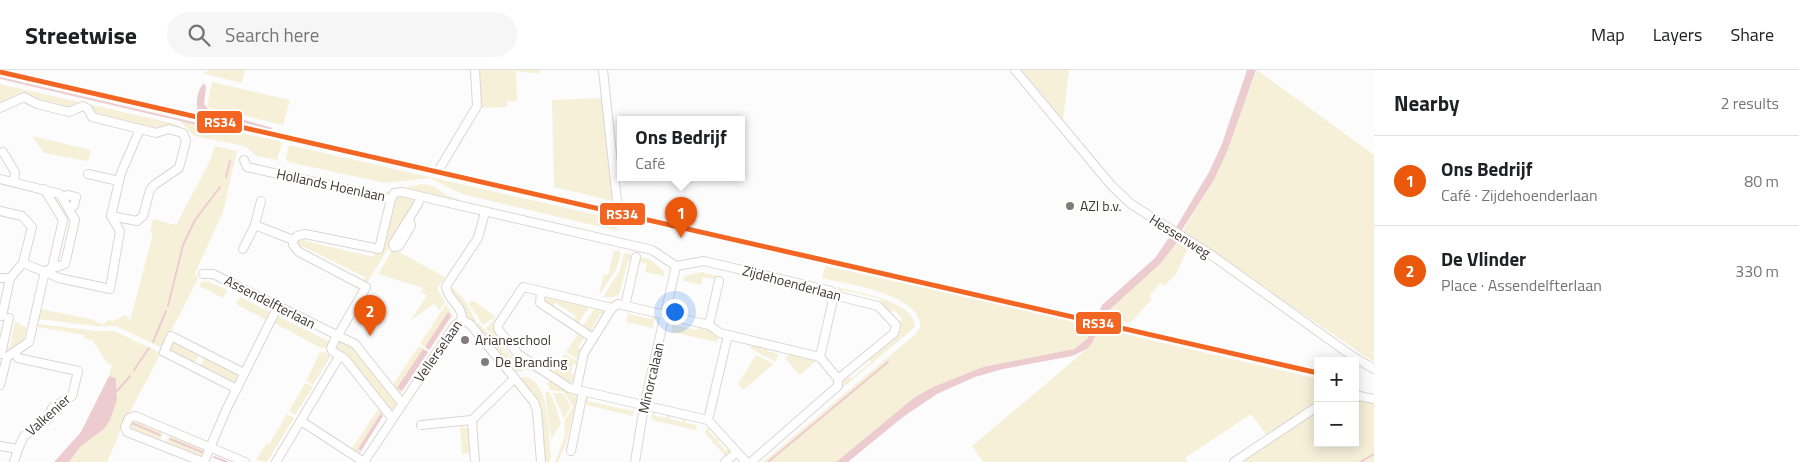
<!DOCTYPE html>
<meta charset="utf-8">
<style>
:root{--surface:#fff;--page:#f6f6f6;--text:#202124;--muted:#757577;--line:#e0e0e0;--accent:#ea580c}
body{margin:0;font-family:"Titillium Web",sans-serif;background:var(--page);color:var(--text)}
.controls{position:absolute;right:15px;bottom:15px;display:grid;overflow:hidden;border-radius:0px;box-shadow:0 2px 12px #0003}
.controls button{width:45px;height:45px;display:grid;place-items:center;padding:0;border:0;border-bottom:1px solid var(--line);background:var(--surface);color:var(--text);font:25px sans-serif}
.you{position:absolute;left:674px;top:241px;width:18px;height:18px;margin:-12px;border:4px solid #fff;border-radius:50%;background:#1a73e8;box-shadow:0 0 0 8px #1a73e833}
.badge{display:grid;place-items:center;width:32px;height:32px;border-radius:50%;background:var(--accent);color:#fff;font-size:16px;font-weight:700}
.pin{position:absolute;translate:-50% -41px;filter:drop-shadow(0 1px 2px #0008)}
.pin::after{content:'';position:absolute;top:26px;width:18px;height:15px;background:inherit;clip-path:polygon(0 0,100% 0,50% 100%)}
.popup{position:absolute;left:617px;top:46px;width:128px;height:65px;box-sizing:border-box;display:grid;place-content:center;border-radius:0px;background:var(--surface);filter:drop-shadow(0 1px 4px #0005);font-size:16px;white-space:nowrap;color:var(--muted)}
.popup b{font-size:19px;color:var(--text)}
.popup::after{content:'';position:absolute;left:50%;top:100%;margin-left:-10px;border:10px solid transparent;border-top-color:var(--surface)}
.list{margin:0;padding:0;list-style:none}
h2{display:flex;justify-content:space-between;align-items:center;height:65px;margin:0;padding:0 20px;font-size:21px}
h2 small{font-size:16px;font-weight:400;color:var(--muted)}
.list li{display:grid;grid-template-columns:32px 1fr auto;gap:15px;align-items:center;box-sizing:border-box;height:90px;padding:0 20px;border-top:1px solid var(--line)}
.list b{display:block;font-size:19px;white-space:nowrap}
.list p{margin:0;font-size:16px;white-space:nowrap;color:var(--muted)}
.list em{font-size:16px;font-style:normal;color:var(--muted)}
.icon{flex:none;width:28px;height:28px;fill:none;stroke:currentColor;stroke-width:2;stroke-linecap:round;stroke-linejoin:round}
.map{position:relative;flex:none;width:1374px;height:392px;overflow:hidden}
header{display:flex;align-items:center;gap:30px;box-sizing:border-box;height:70px;padding:0 25px;background:var(--surface);border-bottom:1px solid var(--line)}
header strong{font-size:24px}
nav{display:flex;gap:28px;margin-inline-start:auto;font-size:18px}
.search{width:350px;height:45px;background:var(--page);display:flex;align-items:center;gap:12px;box-sizing:border-box;padding:0 18px;border-radius:28px;color:var(--muted);font-size:19px}
main{display:flex}
aside{flex:1;background:var(--surface)}
.map>svg:first-child{display:block}
</style>
<header>
<strong>Streetwise</strong>
<div class="search"><svg class="icon" aria-label="search" viewBox="0 0 24 24"><circle cx="10" cy="10" r="6"/><path d="M15 15l6 6"/></svg>Search here</div>
<nav><a>Map</a><a>Layers</a><a>Share</a></nav>
</header>
<main>
<div class="map">
<svg width="1374" height="392" viewBox="0 0 1374 392">
<rect width="100%" height="100%" fill="#fcfcfc"/>
<!-- green -->
<g fill="#f6f0d9">
<path d="M202 0 205 2 209 0H245L242 13 205 4Z"/>
<path d="M478 0H539L540 4 516 1 517 31H507V37L480 38Z"/>
<path d="M1022 0H1069L1063 50Z"/>
<path d="M1257 0 1374 85V292L1182 162 1214 110Z"/>
<path d="M212 12 290 30 283 55 207 37Z"/>
<path d="M0 14 176 54 183 60 161 59 96 45 80 33 69 39 41 32 26 23 0 33Z"/>
<path d="M603 28 613 131 554 117 552 30Z"/>
<path d="M180 51 280 71 282 74 277 90 256 86 245 76 194 66Z"/>
<path d="M32 66 91 80 88 91 44 83Z"/>
<path d="M289 75 615 149 618 161 462 124 430 108 385 113 288 92 286 89Z"/>
<path d="M215 76 237 81 223 142 195 203 198 209 162 278 116 256H96L38 249 41 239 95 250V252L104 254 109 250 113 251 126 245 130 251 153 164 150 162 153 149 176 155 210 91Z"/>
<path d="M423 114 433 116 446 125 484 139 395 119Z"/>
<path d="M401 125 415 128V134L367 213 363 211 365 207 302 176 301 179 298 176V170L305 167V171L374 187 375 183H382L395 131 397 127Z"/>
<path d="M1178 171 1189 176 1176 204 1164 216 1160 213 1150 225 1152 229 1130 253 1109 248 1106 245 1112 235 1160 194Z"/>
<path d="M393 179 445 207 437 218 445 232 440 240 434 234 410 251 427 225 421 222 423 218 378 204Z"/>
<path d="M614 180 621 182 617 198 599 225 604 204 608 205Z"/>
<path d="M624 183 634 185 633 192 628 191 619 225 609 228 603 227 620 200Z"/>
<path d="M639 187 651 190 664 201V206L645 202 647 194 639 192Z"/>
<path d="M825 196 1094 256 1087 269 1074 279 983 297 933 317 915 327 836 392H763L917 263 920 257C922 224 846 214 822 208Z"/>
<path d="M701 202 718 206 713 209 703 207 701 215 683 211 685 206Z"/>
<path d="M208 211 227 220 223 228 199 216 201 212Z"/>
<path d="M837 217C856 222 916 231 915 257L755 392 843 316 844 310 848 306 851 309 871 292 868 288 901 260 899 252 902 249 894 240 890 243 880 234 881 229 843 220 840 224Z"/>
<path d="M453 218 464 229 476 251 473 254 450 222Z"/>
<path d="M545 226 589 237 578 254 573 251 576 246 556 233 552 238 543 231Z"/>
<path d="M240 227 270 242 266 250 236 234Z"/>
<path d="M474 231 496 247 483 255 469 234V232Z"/>
<path d="M446 234 453 246 430 280 420 274Z"/>
<path d="M595 238 604 239 606 242 605 246 600 244 590 262 582 257Z"/>
<path d="M629 239V244L652 249 653 245H655L653 258 626 252Z"/>
<path d="M278 246 330 272 327 278H321L274 253Z"/>
<path d="M495 249V254L507 273 503 277 515 289 518 286 521 289 519 292 533 303 537 299 543 304C518 303 500 276 486 258Z"/>
<path d="M12 250 27 258 23 271 5 281 6 276 10 277 15 252Z"/>
<path d="M673 250H675L674 255 697 260 698 255 710 258 718 266 717 272 671 262Z"/>
<path d="M479 253 503 281 524 301 517 302 511 298 475 255Z"/>
<path d="M38 254 97 261H114L161 283 123 355 107 392H69L81 376 104 359 110 350 118 322 116 308 109 306 112 295 107 293 93 271 84 268V265L37 257Z"/>
<path d="M1099 258 1318 309V332L1267 366 1251 344 1185 388 1188 392H983L972 376 1087 279 1092 273Z"/>
<path d="M580 261 585 267 578 277 582 280 579 290 566 282Z"/>
<path d="M339 269 354 276 398 331 391 342 334 280Z"/>
<path d="M173 271 200 283 194 294 169 282 168 279Z"/>
<path d="M751 274 768 277 767 281 778 284 776 292 750 278Z"/>
<path d="M419 276 429 282 401 323H398L392 316Z"/>
<path d="M320 282H323L331 286 313 315 306 311Z"/>
<path d="M792 282 818 289 800 305 785 288Z"/>
<path d="M565 284 578 292V295L573 294 571 304 576 305 574 311 569 313 552 302Z"/>
<path d="M756 285 774 294 743 320 738 314Z"/>
<path d="M205 286 238 303 236 311 234 313 200 297Z"/>
<path d="M526 307C551 314 548 366 551 388L549 392H544L534 328 520 308Z"/>
<path d="M550 309 577 327 566 374 558 392H555L565 365 564 352 573 337 564 322 550 320 547 314Z"/>
<path d="M305 313 313 317 295 345 289 341Z"/>
<path d="M545 322H549L556 336 561 354 551 369Z"/>
<path d="M553 323H563L571 337 564 349Z"/>
<path d="M589 326 588 331 632 341 635 336 633 346 582 334 585 327Z"/>
<path d="M1355 326 1374 330V392H1239L1318 338V373H1355Z"/>
<path d="M379 338 384 345 380 344 358 379 361 381 359 383 352 378Z"/>
<path d="M653 341H655V346L666 348 668 344H671L670 349 682 352 683 347 686 348 685 353 697 355 696 360 651 350Z"/>
<path d="M287 344 294 348 267 392 256 390 266 374 270 373Z"/>
<path d="M135 350 163 362 160 371 132 358 130 355Z"/>
<path d="M460 356 468 358 470 383 462 384Z"/>
<path d="M711 356 709 361 716 369 720 367 722 368 718 372 726 381 730 377 731 381 725 386 704 362Z"/>
<path d="M170 365 203 378 202 386 166 373Z"/>
</g>
<!-- water -->
<g fill="#edccd0">
<path d="M1247 0H1256L1228 79 1214 110 1180 163 1178 171 1160 194 1108 241 1092 273 1087 279 1072 286 1003 299 975 307 937 324 903 347 848 392H836L915 327 933 317 983 297 1074 279 1087 269 1102 235 1155 188 1175 159 1209 102 1222 74Z"/>
<path d="M204 13 206 17 204 34 208 39 272 58 271 60 198 41C195 34 198 18 204 13Z"/>
<path d="M448 242 451 246 429 280 425 277Z"/>
<path d="M423 279 428 282 402 321 397 318Z"/>
<path d="M109 306 116 308 117 330 110 350 104 359 81 376 69 392H54L81 362Z"/>
<path d="M381 343 383 346 361 381 358 379Z"/>
</g>
<g fill="none" stroke-linecap="round" stroke-linejoin="round">
<!-- stream -->
<g stroke="#edccd0" stroke-width="2">
<path d="M0 8 223 60"/>
<path d="M226 107 230 91"/>
<path d="M168 236 183 175 195 150 220 117"/>
<path d="M153 272 166 241"/>
<path d="M134 300 149 278"/>
<path d="M117 321 130 306"/>
<path d="M132 353 160 365"/>
<path d="M170 369 202 382"/>
<path d="M214 387 227 392"/>
<path d="M768 392 888 292"/>
<path d="M1360 392 1374 384"/>
</g>
<defs>
<g id="minor">
<path d="M603 0 617 131"/>
<path d="M1015 0 1111 115 1131 134 1210 184 1352 286 1374 299"/>
<path d="M0 38 24 27 37 34 69 42 83 36 88 39 92 47 156 63 169 59 183 63 186 71 179 98 154 115 150 120 143 146 137 151 111 146"/>
<path d="M3 82 15 102 14 112"/>
<path d="M244 90 247 97 391 129 394 123 402 122 652 180 676 196 704 191 831 221 834 225 878 236 896 255 894 263 838 309V316L751 392"/>
<path d="M440 98 477 36 475 0"/>
<path d="M88 104 119 111"/>
<path d="M0 109 60 124 75 150 65 194 45 201 29 272 7 287 0 315"/>
<path d="M44 119 63 150 52 198"/>
<path d="M63 128 67 125 76 127 74 136 69 139"/>
<path d="M0 141 22 146 32 157 23 193 10 208 2 246"/>
<path d="M409 149 411 156 399 176 394 177 393 174 418 134 420 127"/>
<path d="M255 155 293 170V175L299 182 366 217 338 265"/>
<path d="M293 170 297 166 305 164 379 179 391 129"/>
<path d="M243 179 255 155 261 131"/>
<path d="M23 193 59 208 110 219 120 161 111 146 121 103 140 59"/>
<path d="M203 204H213L355 274 402 333"/>
<path d="M0 208H10"/>
<path d="M541 222 540 233 593 268"/>
<path d="M625 236 636 187"/>
<path d="M612 238 523 217 498 255V259L518 284 569 318 708 350 737 382"/>
<path d="M462 250 470 254 534 332 537 341 541 392"/>
<path d="M462 250C463 235 447 230 446 216L478 168 485 142"/>
<path d="M709 255 719 211"/>
<path d="M337 265 331 278 332 281 345 289 392 348"/>
<path d="M1 284 9 248"/>
<path d="M820 287 834 225"/>
<path d="M237 319 164 282 171 266 244 303"/>
<path d="M576 320 584 283 612 238 618 234 709 255 720 263 820 287 838 309"/>
<path d="M1355 325 1374 329"/>
<path d="M472 350 475 392"/>
<path d="M708 350 728 265"/>
<path d="M301 351 364 392"/>
<path d="M421 355 472 350 515 308"/>
<path d="M0 376 18 379 24 366 48 349 52 338 72 326 78 301 18 288 14 282"/>
<path d="M571 381 583 322"/>
<path d="M14 392 18 379"/>
<path d="M203 392 127 362 125 357 129 348 135 346 245 392"/>
<path d="M204 392 226 340 278 236"/>
<path d="M276 392 337 290"/>
<path d="M364 392 455 255 462 250"/>
<path d="M635 392 644 336 676 196"/>
<path d="M725 392 737 382 746 392"/>
<path d="M1234 392 1318 336"/>
</g>
</defs>
<!-- minor casing -->
<use href="#minor" stroke="#dbd6d4" stroke-width="10"/>
<!-- minor -->
<use href="#minor" stroke="#fff" stroke-width="8"/>
<defs>
<path id="rail-1" d="M0 2 1318 303"/>
</defs>
<!-- rail-1 casing -->
<use href="#rail-1" stroke="#fff" stroke-width="9"/>
<!-- rail-1 -->
<use href="#rail-1" stroke="#f26522" stroke-width="5"/>
</g>
<!-- markers -->
<g fill="#817c79" stroke="#fff" stroke-width="2">
<circle cx="1070" cy="136" r="5"/>
<circle cx="465" cy="270" r="5"/>
<circle cx="485" cy="292" r="5"/>
</g>
<g text-anchor="middle" stroke-width="4.5" stroke-linejoin="round" paint-order="stroke">
<!-- street labels -->
<g font-size="14" fill="#3f3732" stroke="#fff">
<text transform="translate(331 115) rotate(12)" y="5">Hollands Hoenlaan</text>
<text transform="translate(1180 166) rotate(32)" y="5">Hessenweg</text>
<text transform="translate(792 213) rotate(15)" y="5">Zijdehoenderlaan</text>
<text transform="translate(270 232) rotate(27)" y="5">Assendelfterlaan</text>
<text transform="translate(438 281) rotate(-55)" y="5">Vellerselaan</text>
<text transform="translate(651 308) rotate(-77)" y="5">Minorcalaan</text>
<text transform="translate(48 345) rotate(-42)" y="5">Valkenier</text>
</g>
<!-- poi labels -->
<g font-size="14" fill="#3f3732" stroke="#fff" text-anchor="start">
<text x="1080" y="141">AZI b.v.</text>
<text x="475" y="275">Arianeschool</text>
<text x="495" y="297">De Branding</text>
</g>
</g>
<g stroke="#fff" stroke-width="2">
<rect x="196" y="40" width="47" height="24" rx="5" fill="#f26522"/>
<rect x="599" y="132" width="47" height="24" rx="5" fill="#f26522"/>
<rect x="1075" y="241" width="47" height="24" rx="5" fill="#f26522"/>
</g>
<g font-size="14" text-anchor="middle" font-weight="bold" fill="#fff">
<text x="220" y="57">RS34</text>
<text x="622" y="149">RS34</text>
<text x="1098" y="258">RS34</text>
</g>
</svg>
<div class="controls">
<button>+</button>
<button>−</button>
</div>
<div class="you"></div>
<div class="pin badge" style="left:681px;top:168px">1</div>
<div class="popup"><b>Ons Bedrijf</b>Café</div>
<div class="pin badge" style="left:370px;top:266px">2</div>
</div>
<aside>
<h2>Nearby<small>2 results</small></h2>
<ul class="list">
<li><span class="badge">1</span><div><b>Ons Bedrijf</b><p>Café · Zijdehoenderlaan</p></div><em>80 m</em></li>
<li><span class="badge">2</span><div><b>De Vlinder</b><p>Place · Assendelfterlaan</p></div><em>330 m</em></li>
</ul>
</aside>
</main>
